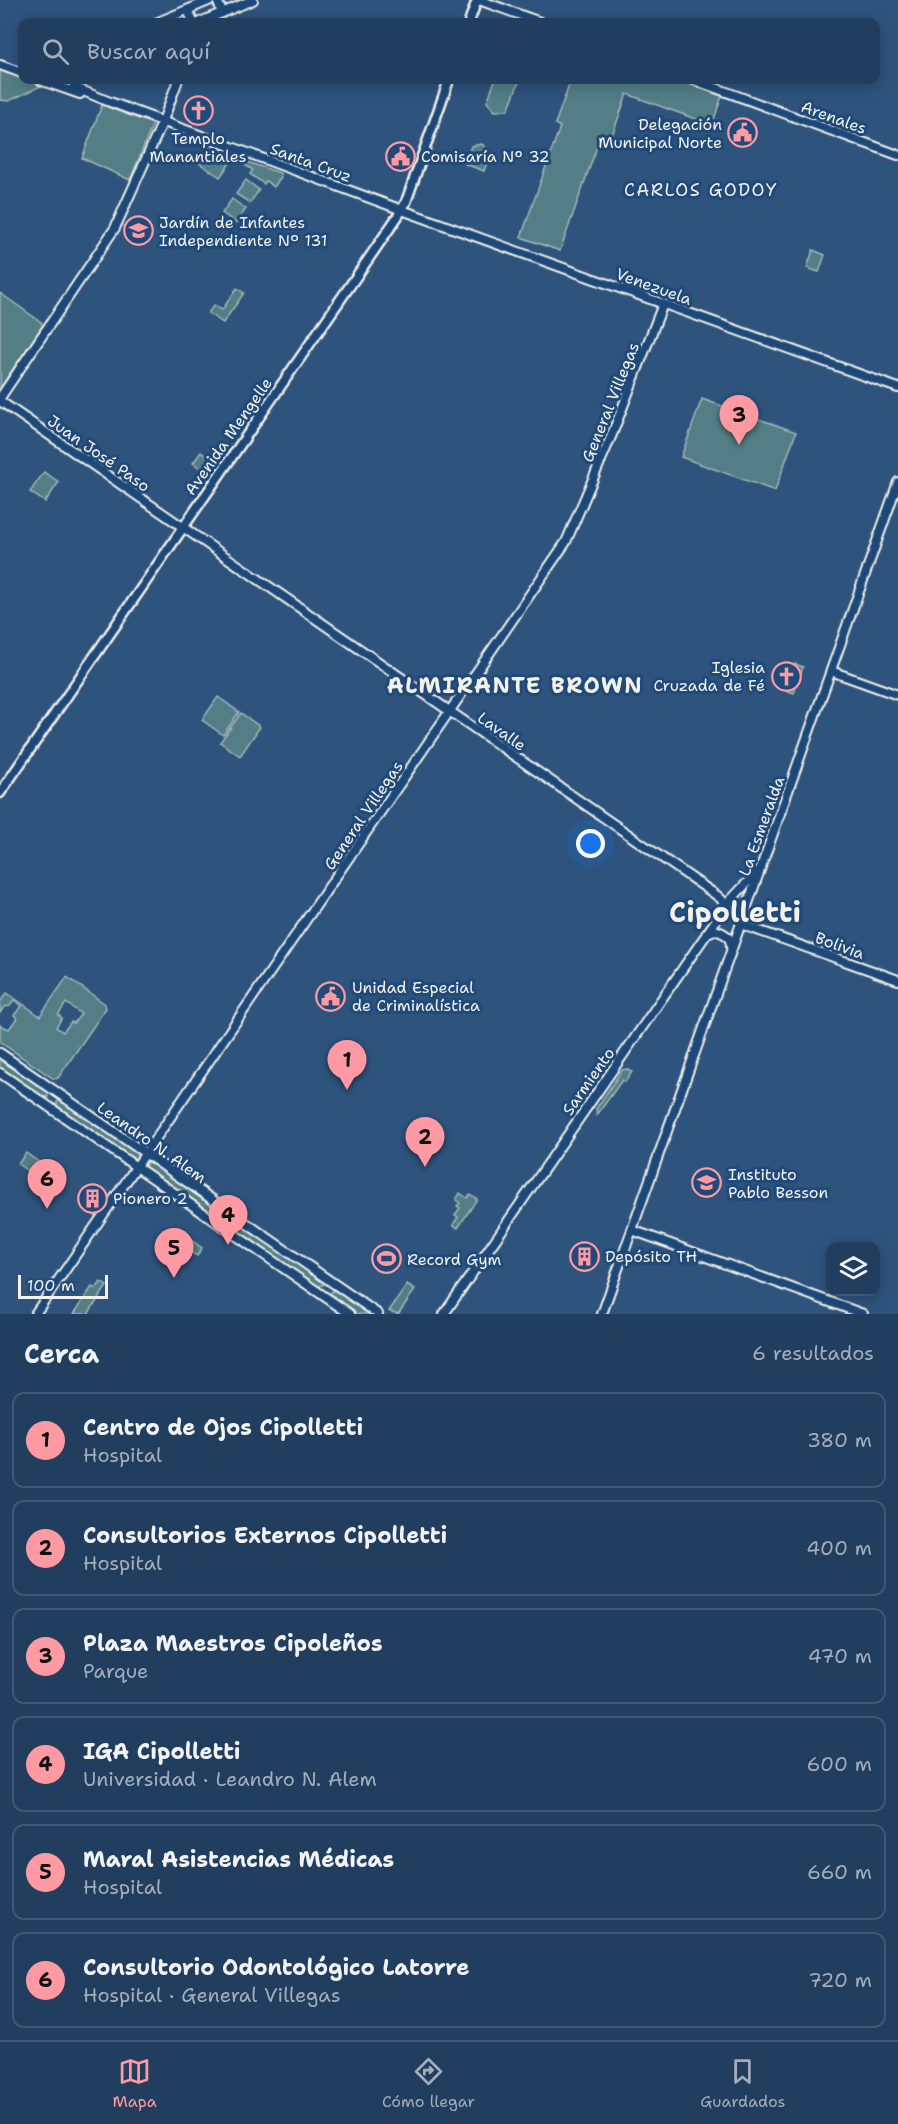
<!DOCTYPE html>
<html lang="es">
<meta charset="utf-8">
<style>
:root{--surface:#223e5e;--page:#2a4564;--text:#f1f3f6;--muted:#a2aebc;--line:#3f5773;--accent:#ff9aa2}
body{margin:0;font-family:"Shantell Sans",sans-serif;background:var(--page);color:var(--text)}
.controls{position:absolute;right:18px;bottom:18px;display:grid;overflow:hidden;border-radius:12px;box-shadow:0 3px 15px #0003}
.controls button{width:54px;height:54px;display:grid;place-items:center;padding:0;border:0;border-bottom:2px solid var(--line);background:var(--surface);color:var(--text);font:30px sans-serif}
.scale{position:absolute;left:18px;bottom:15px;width:90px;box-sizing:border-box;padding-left:6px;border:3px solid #f4f1e8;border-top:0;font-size:16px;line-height:21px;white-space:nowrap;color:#f4f1e8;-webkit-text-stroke:4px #1f4a7a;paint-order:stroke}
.you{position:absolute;left:591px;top:844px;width:21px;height:21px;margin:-15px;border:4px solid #fff;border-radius:50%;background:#1a73e8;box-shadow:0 0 0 9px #1a73e833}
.badge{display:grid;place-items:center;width:39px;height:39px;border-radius:50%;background:var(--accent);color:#111;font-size:20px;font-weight:700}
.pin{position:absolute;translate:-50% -50px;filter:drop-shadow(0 2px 3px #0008)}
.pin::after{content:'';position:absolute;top:32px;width:21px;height:18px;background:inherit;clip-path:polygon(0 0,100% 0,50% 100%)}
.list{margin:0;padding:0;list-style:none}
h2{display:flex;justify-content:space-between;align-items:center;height:78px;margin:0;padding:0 24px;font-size:26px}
h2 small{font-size:20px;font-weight:400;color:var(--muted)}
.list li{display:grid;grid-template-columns:39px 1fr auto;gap:18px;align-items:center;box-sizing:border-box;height:96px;margin:0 12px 12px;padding:0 12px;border:2px solid var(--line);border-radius:12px}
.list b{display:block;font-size:22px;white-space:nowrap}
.list p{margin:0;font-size:20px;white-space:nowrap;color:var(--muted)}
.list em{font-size:20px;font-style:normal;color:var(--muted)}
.icon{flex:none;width:33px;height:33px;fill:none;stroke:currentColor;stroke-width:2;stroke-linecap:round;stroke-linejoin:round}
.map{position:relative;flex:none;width:898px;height:1314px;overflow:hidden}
.search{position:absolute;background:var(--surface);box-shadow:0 3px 15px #0003;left:18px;right:18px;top:18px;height:66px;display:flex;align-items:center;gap:15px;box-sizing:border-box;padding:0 21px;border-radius:12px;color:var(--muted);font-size:22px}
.sheet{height:726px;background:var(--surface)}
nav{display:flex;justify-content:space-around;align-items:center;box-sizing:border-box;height:84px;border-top:2px solid var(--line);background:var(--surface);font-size:16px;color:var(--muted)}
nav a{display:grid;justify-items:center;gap:3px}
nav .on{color:var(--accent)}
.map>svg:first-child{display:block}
</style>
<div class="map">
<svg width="898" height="1314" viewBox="0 0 898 1314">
<rect width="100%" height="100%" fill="#2e537d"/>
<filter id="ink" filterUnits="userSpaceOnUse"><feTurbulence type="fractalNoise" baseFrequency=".0167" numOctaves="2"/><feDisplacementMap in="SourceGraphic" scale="12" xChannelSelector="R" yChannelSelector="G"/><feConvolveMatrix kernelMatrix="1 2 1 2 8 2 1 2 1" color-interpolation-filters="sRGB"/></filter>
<g filter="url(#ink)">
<!-- green -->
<g fill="#537e86" stroke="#a4b8b7" stroke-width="1.5" fill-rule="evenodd">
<path d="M0 69 22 77V80L39 83 41 86 9 101 0 100Z"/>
<path d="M495 80H512L519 82 508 110 495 111 487 102Z"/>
<path d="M571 80H678L722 96 712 125 627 94 609 144 599 141 560 251 521 237 560 127 555 124Z"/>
<path d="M102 105 153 124 130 180 82 158Z"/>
<path d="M482 144 490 153 484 171 465 164 471 146Z"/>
<path d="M209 148 231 156 232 160 220 177 199 163Z"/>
<path d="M247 162 280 173 281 177 274 187 266 181 264 184 250 174 253 170 245 165Z"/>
<path d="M246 180 259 190 250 203 236 194Z"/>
<path d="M232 199 246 209 236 223 222 213Z"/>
<path d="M813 250 825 255 819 272 807 268Z"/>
<path d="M237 288 244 293 223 323 208 313 214 305 222 310Z"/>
<path d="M0 293 41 322 43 325 0 388Z"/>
<path d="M702 399 796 432 775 491 681 457Z"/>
<path d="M201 452 216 463 209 474 193 463Z"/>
<path d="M44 472 59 482 45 502 30 492Z"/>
<path d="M795 664 803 667 794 693 786 690Z"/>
<path d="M218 697 239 712 223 735 202 720Z"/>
<path d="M241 713 260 727 240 756 220 742Z"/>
<path d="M67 977 105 1004 106 1008 58 1078 54 1079 0 1042V1025L9 1029 17 1018 14 1015 22 1006 14 1000 10 1006 4 1007 0 1013V1002L7 993 40 1016ZM66 1003 81 1014 74 1023 71 1022 63 1032 56 1027 62 1018 58 1015Z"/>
<path d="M0 1057 48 1090V1097H42L0 1069Z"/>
<path d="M627 1069 632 1072 625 1082 622 1080 597 1115 596 1109 622 1070Z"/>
<path d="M62 1100 137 1151 138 1157 136 1159H131L58 1109 57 1102Z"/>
<path d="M26 1153 54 1173 46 1184 18 1164Z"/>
<path d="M149 1161 227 1213V1218L220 1220 147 1170 145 1165Z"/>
<path d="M460 1193 467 1198 470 1194 477 1199 458 1228 453 1225 458 1217 455 1215 460 1208 457 1206 460 1203 456 1200Z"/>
<path d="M240 1222 323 1280V1285L317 1287 236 1231 235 1225Z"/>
<path d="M180 1232 202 1248 197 1256 176 1242V1238Z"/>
<path d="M101 1282 107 1286 88 1314H74L92 1287 96 1289Z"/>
<path d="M407 1285 415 1290 398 1314 389 1311Z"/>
<path d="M337 1289 373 1314H356L332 1298 331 1292Z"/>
</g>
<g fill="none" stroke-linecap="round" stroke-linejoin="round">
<defs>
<g id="secondary">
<path d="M217 0 222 13"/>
<path d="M479 0 540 22"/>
<path d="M188 10 193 22"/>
<path d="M158 22 211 0"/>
<path d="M200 22 253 0"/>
<path d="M0 65 22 73"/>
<path d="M40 80 80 94"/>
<path d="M71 80 76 88 110 102 402 210 898 388"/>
<path d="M694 80 898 155"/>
<path d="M0 398 115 228 163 121 178 80"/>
<path d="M0 401 719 897 746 926 898 980"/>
<path d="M831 671 898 695"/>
<path d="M707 933 715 930C724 933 731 936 731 947"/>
<path d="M0 1053 378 1314"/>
<path d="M0 1073 350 1314"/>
<path d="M632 1230 863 1314"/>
<path d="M35 1314 566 542 611 437 663 304"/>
<path d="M444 1314 728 903 757 872"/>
<path d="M602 1314 898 482"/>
</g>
<g id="primary">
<path d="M469 22 477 0"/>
<path d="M0 793 398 216 406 202 449 80"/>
</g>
</defs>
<!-- secondary casing -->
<use href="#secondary" stroke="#f4f1e8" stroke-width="12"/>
<!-- primary casing -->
<use href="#primary" stroke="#f4f1e8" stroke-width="13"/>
<!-- secondary -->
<use href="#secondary" stroke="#1f4a7a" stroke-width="8"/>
<!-- primary -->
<use href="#primary" stroke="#1f4a7a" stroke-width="8"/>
</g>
</g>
<!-- icons -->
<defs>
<symbol id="church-ring" viewBox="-11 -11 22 22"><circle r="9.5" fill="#1f4a7a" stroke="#ff9aa2" stroke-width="1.5"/><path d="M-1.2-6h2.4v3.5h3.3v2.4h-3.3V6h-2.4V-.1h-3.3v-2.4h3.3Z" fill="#ff9aa2"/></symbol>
<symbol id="civic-ring" viewBox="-11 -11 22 22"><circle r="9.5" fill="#1f4a7a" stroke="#ff9aa2" stroke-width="1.5"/><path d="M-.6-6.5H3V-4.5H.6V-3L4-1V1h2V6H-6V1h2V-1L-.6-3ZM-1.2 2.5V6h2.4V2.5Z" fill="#ff9aa2"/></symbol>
<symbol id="school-ring" viewBox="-11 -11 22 22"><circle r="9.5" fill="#1f4a7a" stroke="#ff9aa2" stroke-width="1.5"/><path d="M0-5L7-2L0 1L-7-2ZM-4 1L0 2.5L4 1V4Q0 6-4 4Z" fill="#ff9aa2"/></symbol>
<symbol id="building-ring" viewBox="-11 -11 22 22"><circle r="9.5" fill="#1f4a7a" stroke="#ff9aa2" stroke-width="1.5"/><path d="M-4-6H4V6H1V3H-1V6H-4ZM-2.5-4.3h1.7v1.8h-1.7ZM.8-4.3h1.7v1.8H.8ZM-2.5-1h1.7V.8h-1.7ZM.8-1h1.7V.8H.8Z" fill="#ff9aa2"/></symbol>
<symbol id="stadium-ring" viewBox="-11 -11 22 22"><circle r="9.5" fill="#1f4a7a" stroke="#ff9aa2" stroke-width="1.5"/><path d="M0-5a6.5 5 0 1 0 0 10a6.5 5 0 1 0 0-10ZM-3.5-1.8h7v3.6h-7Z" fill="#ff9aa2"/></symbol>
</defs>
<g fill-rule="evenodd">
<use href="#church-ring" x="182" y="94" width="33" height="33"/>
<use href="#civic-ring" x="726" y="116" width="33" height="33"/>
<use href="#civic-ring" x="384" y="140" width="33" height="33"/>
<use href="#school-ring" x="122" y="214" width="33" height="33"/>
<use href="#church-ring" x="770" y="660" width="33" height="33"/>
<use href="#civic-ring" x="314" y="980" width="33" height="33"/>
<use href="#school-ring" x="690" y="1166" width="33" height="33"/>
<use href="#building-ring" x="76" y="1182" width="33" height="33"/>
<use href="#building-ring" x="568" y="1240" width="33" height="33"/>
<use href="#stadium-ring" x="370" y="1242" width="33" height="33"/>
</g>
<g text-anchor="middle" stroke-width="6" stroke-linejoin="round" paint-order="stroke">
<!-- street labels -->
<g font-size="16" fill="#f4f1e8" stroke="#1f4a7a">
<text transform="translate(834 117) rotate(20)" y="6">Arenales</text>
<text transform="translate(311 162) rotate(20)" y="6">Santa Cruz</text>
<text transform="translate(654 286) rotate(20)" y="6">Venezuela</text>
<text transform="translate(610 402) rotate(-68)" y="6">General Villegas</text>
<text transform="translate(228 436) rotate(-55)" y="6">Avenida Mengelle</text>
<text transform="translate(99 453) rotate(35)" y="6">Juan José Paso</text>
<text transform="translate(502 731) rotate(35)" y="6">Lavalle</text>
<text transform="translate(363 815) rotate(-56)" y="6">General Villegas</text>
<text transform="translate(761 826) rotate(-70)" y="6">La Esmeralda</text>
<text transform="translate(840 945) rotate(20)" y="6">Bolivia</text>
<text transform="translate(588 1081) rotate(-55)" y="6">Sarmiento</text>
<text transform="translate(152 1142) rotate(35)" y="6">Leandro N. Alem</text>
</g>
<!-- poi labels -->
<g font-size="16" fill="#f4f1e8" stroke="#1f4a7a" text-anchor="start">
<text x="722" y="130" text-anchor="end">Delegación<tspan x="722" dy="18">Municipal Norte</tspan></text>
<text x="198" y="144" text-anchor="middle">Templo<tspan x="198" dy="18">Manantiales</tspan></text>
<text x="421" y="162">Comisaría Nº 32</text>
<text x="159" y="228">Jardín de Infantes<tspan x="159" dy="18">Independiente N° 131</tspan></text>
<text x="765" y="673" text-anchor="end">Iglesia<tspan x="765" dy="18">Cruzada de Fé</tspan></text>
<text x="352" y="993">Unidad Especial<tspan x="352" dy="18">de Criminalística</tspan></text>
<text x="728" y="1180">Instituto<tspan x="728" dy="18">Pablo Besson</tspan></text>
<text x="113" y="1204">Pionero 2</text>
<text x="605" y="1262">Depósito TH</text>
<text x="407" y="1265">Record Gym</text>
</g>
<!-- neighbourhood labels -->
<g font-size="18" letter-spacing="1.5" fill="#f4f1e8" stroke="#1f4a7a">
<text x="701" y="196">CARLOS GODOY</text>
</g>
<!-- district labels -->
<g font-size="22" font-weight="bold" letter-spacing="1.5" fill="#f4f1e8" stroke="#1f4a7a">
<text x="515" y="693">ALMIRANTE BROWN</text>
</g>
<!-- town labels -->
<g font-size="28" font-weight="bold" fill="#f4f1e8" stroke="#1f4a7a">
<text x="735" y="922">Cipolletti</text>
</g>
</g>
</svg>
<div class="controls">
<button><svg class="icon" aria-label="layers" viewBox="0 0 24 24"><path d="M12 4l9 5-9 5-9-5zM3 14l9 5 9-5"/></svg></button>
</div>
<div class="scale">100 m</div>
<div class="you"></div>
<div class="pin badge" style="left:347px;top:1090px">1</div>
<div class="pin badge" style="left:425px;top:1167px">2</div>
<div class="pin badge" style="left:739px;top:445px">3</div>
<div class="pin badge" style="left:228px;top:1245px">4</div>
<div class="pin badge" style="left:174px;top:1278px">5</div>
<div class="pin badge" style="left:47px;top:1209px">6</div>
<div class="search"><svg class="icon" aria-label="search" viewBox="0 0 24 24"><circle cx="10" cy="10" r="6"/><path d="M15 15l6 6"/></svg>Buscar aquí</div>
</div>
<section class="sheet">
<h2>Cerca<small>6 resultados</small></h2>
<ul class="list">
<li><span class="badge">1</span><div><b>Centro de Ojos Cipolletti</b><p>Hospital</p></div><em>380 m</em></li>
<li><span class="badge">2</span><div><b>Consultorios Externos Cipolletti</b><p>Hospital</p></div><em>400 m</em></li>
<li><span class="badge">3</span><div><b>Plaza Maestros Cipoleños</b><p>Parque</p></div><em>470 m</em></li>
<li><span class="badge">4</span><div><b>IGA Cipolletti</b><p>Universidad · Leandro N. Alem</p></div><em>600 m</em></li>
<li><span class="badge">5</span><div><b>Maral Asistencias Médicas</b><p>Hospital</p></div><em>660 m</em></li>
<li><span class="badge">6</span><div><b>Consultorio Odontológico Latorre</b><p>Hospital · General Villegas</p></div><em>720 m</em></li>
</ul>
</section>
<nav>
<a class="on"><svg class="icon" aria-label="map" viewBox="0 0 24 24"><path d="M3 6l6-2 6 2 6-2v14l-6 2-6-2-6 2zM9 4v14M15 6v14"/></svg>Mapa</a>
<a><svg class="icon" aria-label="directions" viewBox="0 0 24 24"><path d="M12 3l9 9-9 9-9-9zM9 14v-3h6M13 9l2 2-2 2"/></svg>Cómo llegar</a>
<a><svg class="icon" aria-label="saved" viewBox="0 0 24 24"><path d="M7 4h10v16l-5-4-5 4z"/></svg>Guardados</a>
</nav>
